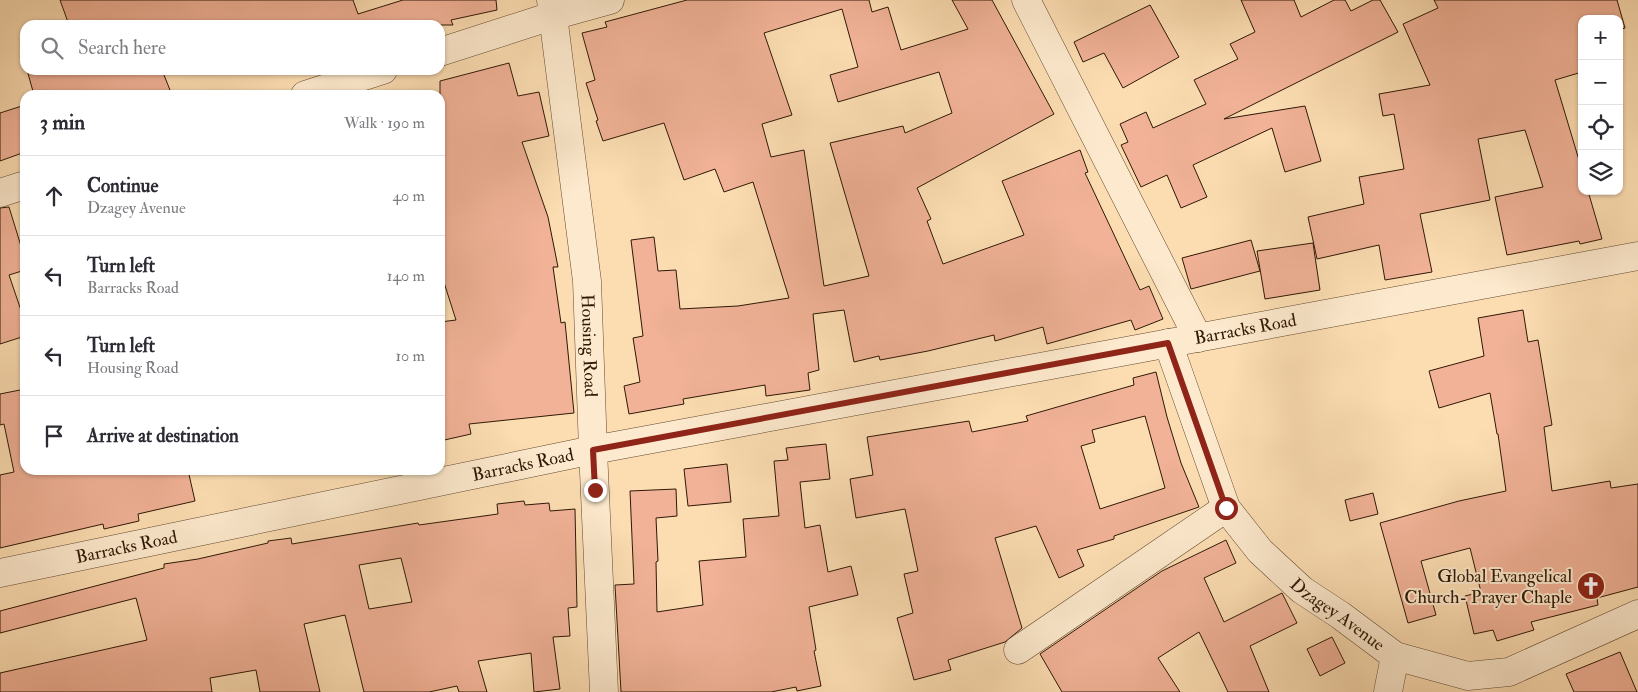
<!DOCTYPE html>
<meta charset="utf-8">
<style>
:root{--surface:#fff;--page:#f7f7f7;--text:#2b2b33;--muted:#7c7c81;--line:#e1e1e2}
body{margin:0;font-family:"IM FELL Double Pica",serif;background:var(--page);color:var(--text)}
.controls{position:absolute;right:15px;top:15px;display:grid;overflow:hidden;border-radius:10px;box-shadow:0 1px 4px #0004}
.controls button{width:45px;height:45px;display:grid;place-items:center;padding:0;border:0;border-bottom:1px solid var(--line);background:var(--surface);color:var(--text);font:25px sans-serif}
.stop{position:absolute;width:15px;height:15px;margin:-11px;border:4px solid #8f2418;border-radius:50%;background:#fff}
.stop.end{background:#8f2418;border-color:#fff;box-shadow:0 1px 5px #0008}
.list{margin:0;padding:0;list-style:none}
h2{display:flex;justify-content:space-between;align-items:center;height:65px;margin:0;padding:0 20px;font-size:21px}
h2 small{font-size:16px;font-weight:400;color:var(--muted)}
.list li{display:grid;grid-template-columns:32px 1fr auto;gap:15px;align-items:center;box-sizing:border-box;height:80px;padding:0 20px;border-top:1px solid var(--line)}
.list b{display:block;font-size:19px;white-space:nowrap}
.list p{margin:0;font-size:16px;white-space:nowrap;color:var(--muted)}
.list em{font-size:16px;font-style:normal;color:var(--muted)}
.icon{flex:none;width:28px;height:28px;fill:none;stroke:currentColor;stroke-width:2;stroke-linecap:round;stroke-linejoin:round}
.map{position:relative;flex:none;width:1638px;height:692px;overflow:hidden}
.search{position:absolute;background:var(--surface);box-shadow:0 1px 4px #0004;left:20px;top:20px;width:425px;height:55px;display:flex;align-items:center;gap:12px;box-sizing:border-box;padding:0 18px;border-radius:15px;color:var(--muted);font-size:19px}
.panel{position:absolute;background:var(--surface);box-shadow:0 1px 4px #0004;left:20px;top:90px;width:425px;height:385px;border-radius:15px}
.map>svg:first-child{display:block}
</style>
<div class="map">
<svg width="1638" height="692" viewBox="0 0 1638 692">
<rect width="100%" height="100%" fill="#fcddb2"/>
<filter id="stains"><feTurbulence type="fractalNoise" baseFrequency=".004" numOctaves="4"/><feColorMatrix values="0 0 0 0 .2 0 0 0 0 .09 0 0 0 0 .02 0 0 0 .5 -.17"/></filter>
<radialGradient id="worn" r=".72"><stop offset=".6" stop-color="#630" stop-opacity="0"/><stop offset="1" stop-color="#630" stop-opacity=".3"/></radialGradient>
<!-- building -->
<g fill="#f1b297" stroke="#2f1805" fill-rule="evenodd">
<path d="M60 0H353L358 14 403 0H496L497 10 451 20 453 25H69Z"/>
<path d="M687 0H869L872 12 888 7 901 50 968 29 952 0H992L1054 114 917 188 931 219 927 221 943 264 1024 235 1002 181 1080 150 1088 172 1085 173 1140 290 1149 286 1163 319 1135 330 1131 320 1047 344 1043 327 995 341 994 335 928 351 880 360 879 356 854 362 844 310 813 314 819 370 808 373 810 390 766 396 765 385 683 399 684 404 629 414 624 386 640 382 633 338 643 336 631 240 654 237 658 271 676 270 680 309 738 306 789 298 753 182 724 192 715 169 684 180 664 123 603 141 596 121 598 120 586 83 595 80 582 33 607 27 605 22ZM842 9 858 67 830 75 838 102 939 72 952 113 905 133 903 126 830 143 869 276 824 286 804 150 771 157 762 124 792 115 764 33Z"/>
<path d="M1241 0H1294L1301 17 1334 0H1345L1351 11 1373 0H1380L1398 32 1224 119 1305 106 1321 161 1285 172 1272 128 1193 165 1207 197 1181 208 1167 175 1141 187 1121 145 1128 142 1120 124 1146 112 1153 128 1206 104 1194 80 1238 59 1230 44 1255 32Z"/>
<path d="M1434 0H1617L1625 28 1619 30V19H1582V72L1555 80 1582 170V191H1588L1602 239 1580 244 1579 241 1507 255 1495 197 1543 187 1525 130 1478 139 1490 200 1420 214 1432 272 1385 280 1379 245 1317 259 1308 217 1364 204 1359 177 1404 169 1394 114 1383 116 1379 94 1430 85 1403 24 1438 8Z"/>
<path d="M1150 5 1179 57 1123 88 1104 53 1083 62 1074 42Z"/>
<path d="M509 63 518 96 539 92 549 136 522 142 548 217 558 267H553L561 323 565 322 574 413 469 424 471 434 440 441V322L456 320 440 270V81Z"/>
<path d="M27 70H162L170 90 158 95H34Z"/>
<path d="M25 105V152L0 161V113Z"/>
<path d="M9 207 25 259V270L9 275 25 322V336L0 344V208Z"/>
<path d="M1251 240 1260 271 1191 289 1182 258Z"/>
<path d="M1313 243 1320 290 1265 299 1257 251Z"/>
<path d="M1523 310 1528 342 1538 340 1552 425 1544 427 1552 491 1610 481 1611 488 1638 484V587L1597 598 1598 605 1531 622 1534 630 1497 641 1493 630 1474 634 1465 596 1481 592 1470 548 1421 561 1436 615 1408 623 1380 523 1459 501 1506 491 1498 434H1497L1490 393 1439 408 1429 371 1484 356 1478 318Z"/>
<path d="M1156 372 1167 417 1181 463 1199 507 1114 536V539L1077 550 1084 566 1059 578 1036 526 995 538 1022 628 1005 642 948 660 951 670 914 680 897 618 913 613 904 574 918 571 905 509 856 518 850 479 873 475 867 437 969 421 972 432 1028 421 1026 416 1134 385 1133 378ZM1145 416 1165 488 1100 509 1081 446 1095 442 1092 430Z"/>
<path d="M25 389V470H188L195 501 138 514 139 521 104 529 103 524 0 548V475L14 472 4 424 0 425V394Z"/>
<path d="M826 444 830 479 800 482 805 528 820 525 828 572 851 566 858 595 809 607 816 650 814 651 821 686 797 691 796 687 771 692H621L615 585 634 584 630 491 676 489 677 516 656 518 658 561 656 562 657 612 703 605 699 561 746 557 743 519 779 516 774 461 788 460 786 448Z"/>
<path d="M727 464 731 502 688 506 684 469Z"/>
<path d="M1373 493 1378 514 1350 521 1345 500Z"/>
<path d="M524 501 525 505 549 503 550 511 575 509 577 607 568 608 570 636 553 637 560 689 534 692 531 653 478 661 487 692H459L457 686 429 692H364L345 615 304 624 320 692H260L256 670 210 678 212 692H0V673L147 640 136 598 0 633V611L164 568V564L198 559 268 543V541L291 538 292 544 418 523 419 525 498 514 497 504ZM401 558 412 602 369 609 359 565Z"/>
<path d="M1226 540 1236 563 1204 578 1224 622 1282 593 1297 623 1250 646 1269 692H1228L1199 632 1158 658 1180 692H1062L1040 654 1162 571Z"/>
<path d="M1332 637 1345 663 1320 676 1307 649Z"/>
<path d="M1620 652 1637 692H1574L1566 674Z"/>
</g>
<g fill="none" stroke-linecap="round" stroke-linejoin="round">
<defs>
<g id="minor">
<path id="s1" d="M551 0 587 281 593 450 604 692"/>
<path d="M1026 0 1198 338"/>
<path d="M440 52 552 16 610 0"/>
<path d="M305 95 383 70"/>
<path d="M0 193 25 185"/>
<path id="s2" d="M1168 343 1226 508 1260 551 1302 590 1340 615 1395 656 1468 676 1509 672 1638 614"/>
<path id="s3" d="M0 573 593 450 1638 256"/>
<path d="M1018 650 1226 508"/>
<path d="M1388 692 1395 656"/>
</g>
</defs>
<!-- minor casing -->
<use href="#minor" stroke="#624930" stroke-width="29"/>
<!-- minor -->
<use href="#minor" stroke="#fde9cd" stroke-width="28"/>
</g>
<g fill="none" stroke-linecap="round" stroke-linejoin="round">
<!-- route -->
<path stroke="#8f2418" stroke-width="6" d="M595 490 593 450 1168 343 1226 508"/>
</g>
<!-- icons -->
<defs>
<symbol id="church-disc" viewBox="-11 -11 22 22"><circle r="9.5" fill="#8f2418" stroke="#fde9cd"/><path d="M-1.2-6h2.4v3.5h3.3v2.4h-3.3V6h-2.4V-.1h-3.3v-2.4h3.3Z" fill="#fff"/></symbol>
</defs>
<g fill-rule="evenodd">
<use href="#church-disc" x="1575" y="570" width="32" height="32"/>
</g>
<g text-anchor="middle" stroke-width="4" stroke-linejoin="round" paint-order="stroke">
<!-- street labels -->
<g font-size="18" fill="#2f1805" stroke="#fde9cd">
<text dy="6" stroke="none"><textPath href="#s3" startOffset="1269">Barracks Road</textPath></text>
<text dy="6" stroke="none"><textPath href="#s1" startOffset="348">Housing Road</textPath></text>
<text dy="6" stroke="none"><textPath href="#s3" startOffset="534">Barracks Road</textPath></text>
<text dy="6" stroke="none"><textPath href="#s3" startOffset="129">Barracks Road</textPath></text>
<text dy="6" stroke="none"><textPath href="#s2" startOffset="330">Dzagey Avenue</textPath></text>
</g>
<!-- poi labels -->
<g font-size="18" fill="#2f1805" stroke="#fde9cd" text-anchor="end">
<text x="1572" y="582">Global Evangelical<tspan x="1572" dy="21">Church- Prayer Chaple</tspan></text>
</g>
</g>
<rect width="100%" height="100%" filter="url(#stains)"/>
<rect width="100%" height="100%" fill="url(#worn)"/>
</svg>
<div class="controls">
<button>+</button>
<button>−</button>
<button><svg class="icon" aria-label="locate" viewBox="0 0 24 24"><circle cx="12" cy="12" r="6"/><path d="M12 2v4M12 18v4M2 12h4M18 12h4"/></svg></button>
<button><svg class="icon" aria-label="layers" viewBox="0 0 24 24"><path d="M12 4l9 5-9 5-9-5zM3 14l9 5 9-5"/></svg></button>
</div>
<div class="stop" style="left:1226px;top:508px"></div>
<div class="stop end" style="left:595px;top:490px"></div>
<div class="search"><svg class="icon" aria-label="search" viewBox="0 0 24 24"><circle cx="10" cy="10" r="6"/><path d="M15 15l6 6"/></svg>Search here</div>
<section class="panel">
<h2>3 min<small>Walk · 190 m</small></h2>
<ul class="list">
<li><svg class="icon" aria-label="ahead" viewBox="0 0 24 24"><path d="M12 20V5M6 11l6-6 6 6"/></svg><div><b>Continue</b><p>Dzagey Avenue</p></div><em>40 m</em></li>
<li><svg class="icon" aria-label="left" viewBox="0 0 24 24"><path d="M17 20v-9H6M10 6l-5 5 5 5"/></svg><div><b>Turn left</b><p>Barracks Road</p></div><em>140 m</em></li>
<li><svg class="icon" aria-label="left" viewBox="0 0 24 24"><path d="M17 20v-9H6M10 6l-5 5 5 5"/></svg><div><b>Turn left</b><p>Housing Road</p></div><em>10 m</em></li>
<li><svg class="icon" aria-label="arrive" viewBox="0 0 24 24"><path d="M6 21V4h12l-3 4 3 4H6"/></svg><div><b>Arrive at destination</b></div></li>
</ul>
</section>
</div>
